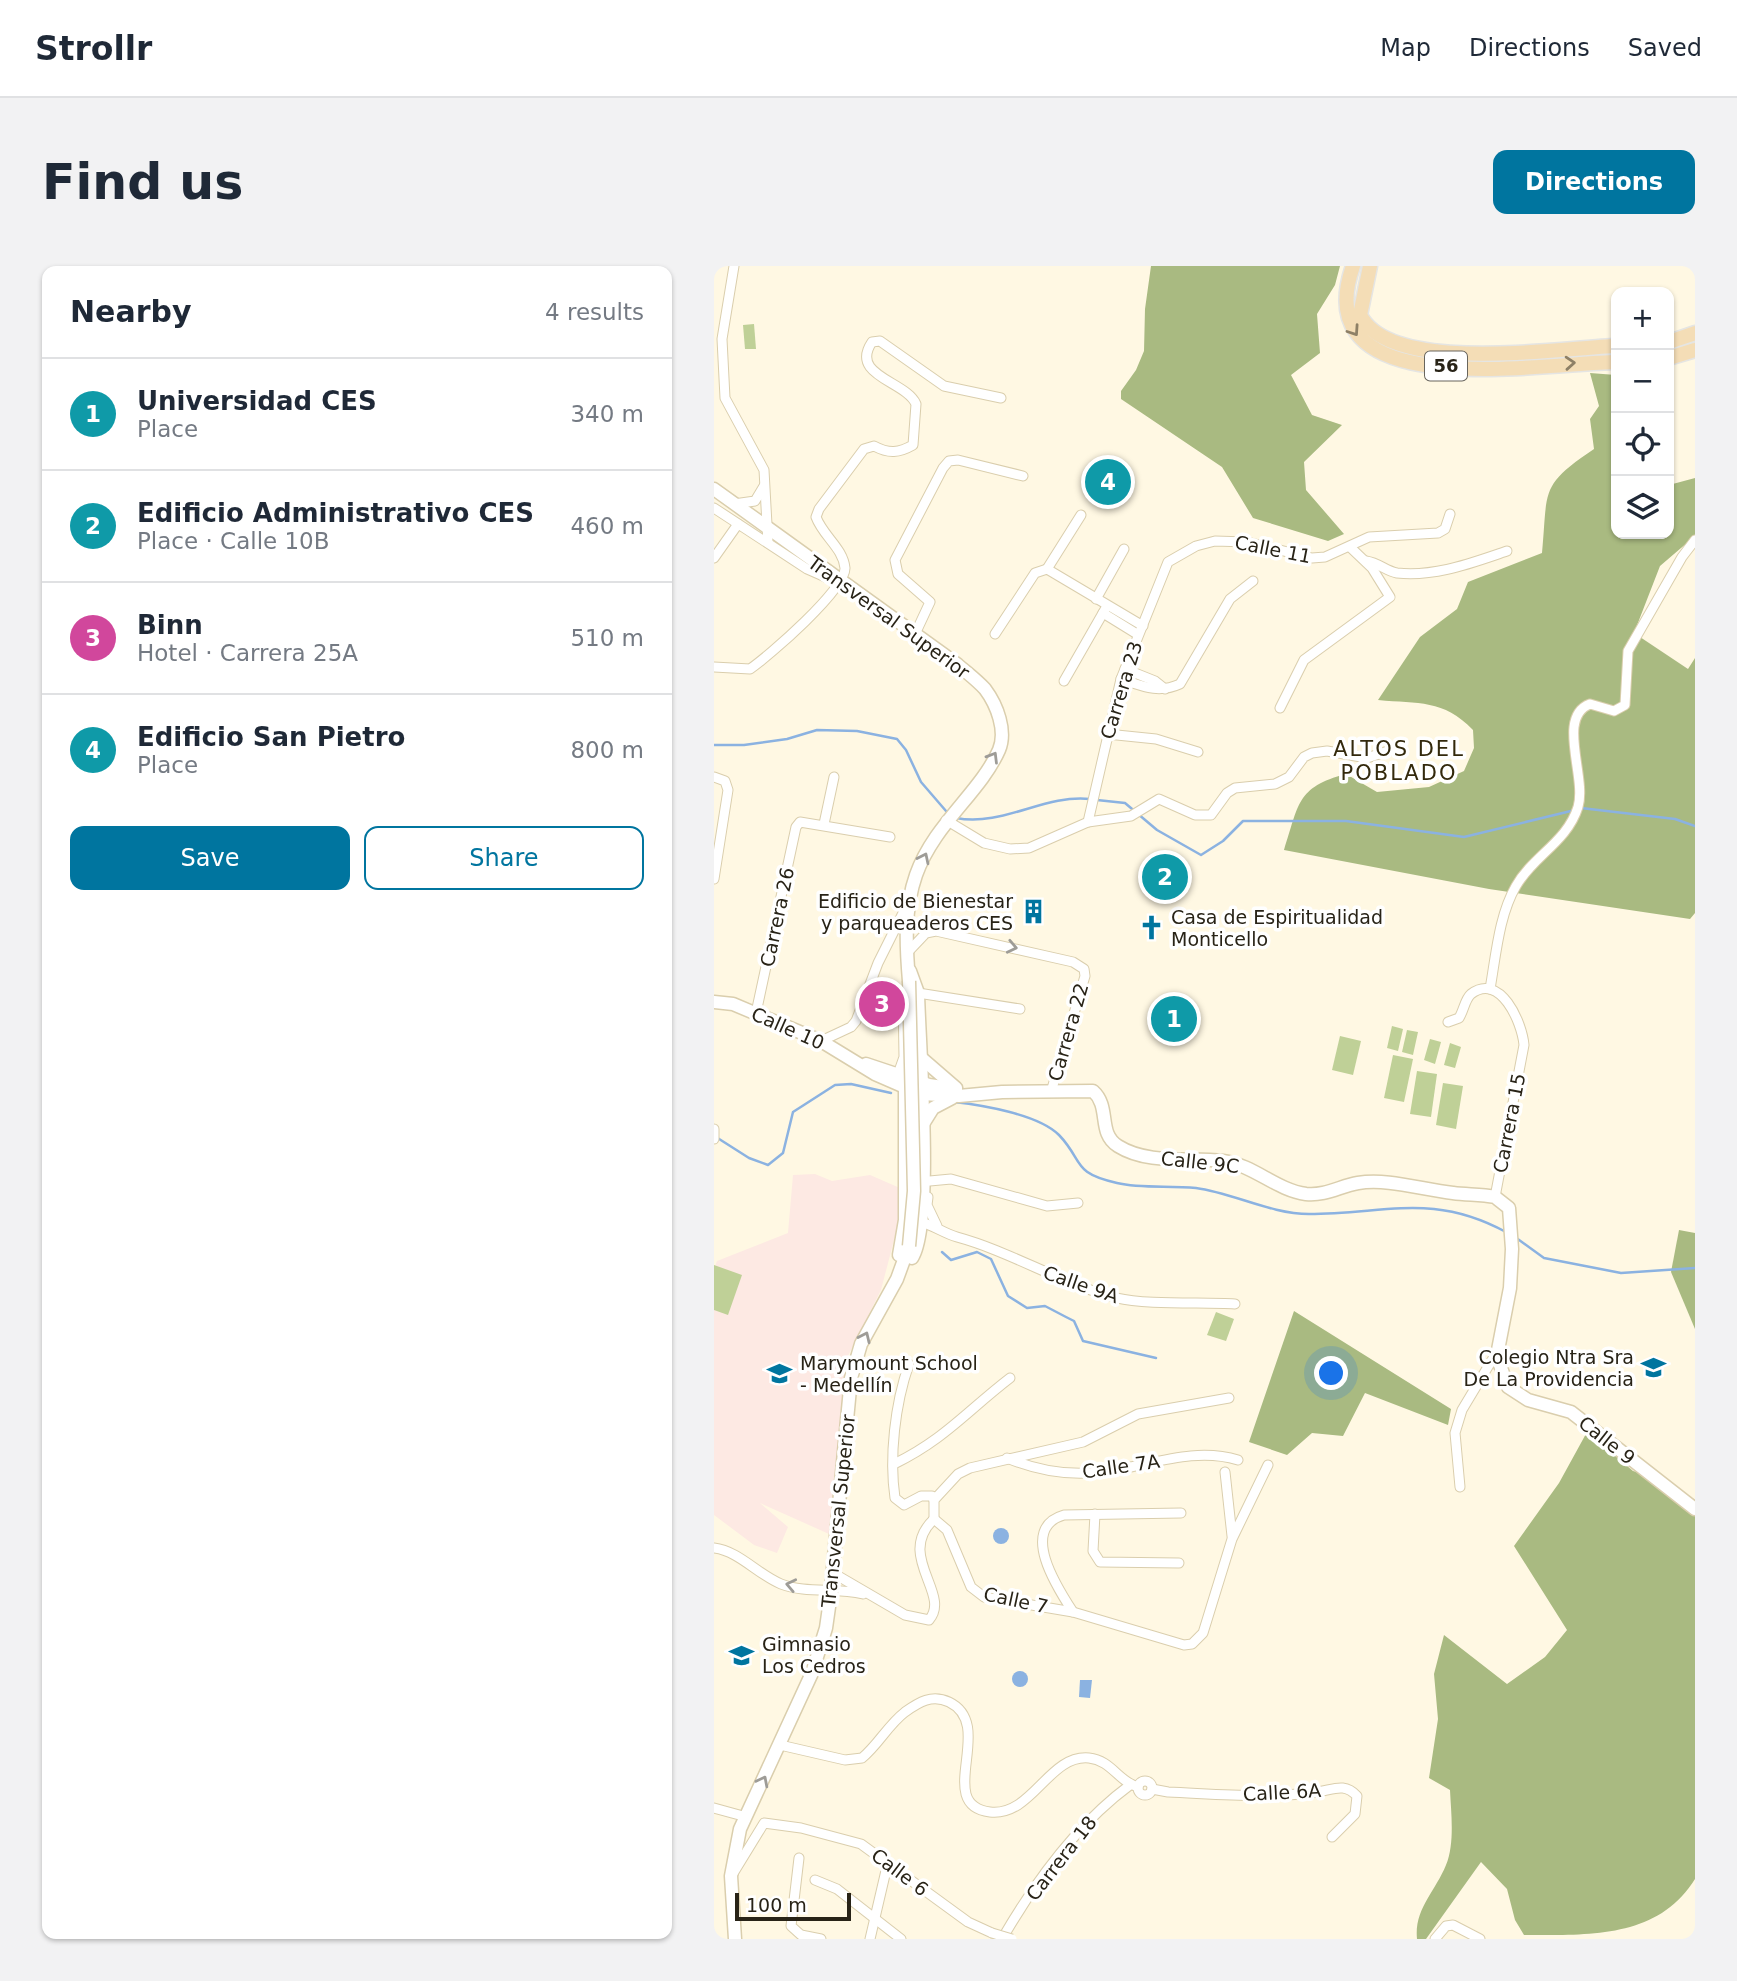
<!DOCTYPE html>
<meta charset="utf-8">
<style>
:root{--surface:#fff;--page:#f2f2f3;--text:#1f2937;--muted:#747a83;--line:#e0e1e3;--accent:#00759f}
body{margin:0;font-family:"DejaVu Sans",sans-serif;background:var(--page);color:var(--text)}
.controls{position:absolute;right:21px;top:21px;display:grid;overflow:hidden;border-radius:14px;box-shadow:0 2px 5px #0004}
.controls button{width:63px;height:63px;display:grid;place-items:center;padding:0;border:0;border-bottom:2px solid var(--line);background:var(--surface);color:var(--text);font:35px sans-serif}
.scale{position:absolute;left:21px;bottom:18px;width:116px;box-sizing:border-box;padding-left:7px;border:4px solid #282317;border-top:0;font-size:19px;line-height:24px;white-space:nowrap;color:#282317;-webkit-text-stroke:5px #fff;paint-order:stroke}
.you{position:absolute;left:618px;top:1108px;width:24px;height:24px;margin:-18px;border:5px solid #fff;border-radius:50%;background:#1a73e8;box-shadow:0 0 0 10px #1a73e833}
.badge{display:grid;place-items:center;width:46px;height:46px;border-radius:50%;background:var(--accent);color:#fff;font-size:23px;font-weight:700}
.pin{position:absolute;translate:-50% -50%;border:4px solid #fff;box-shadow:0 2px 7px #0006}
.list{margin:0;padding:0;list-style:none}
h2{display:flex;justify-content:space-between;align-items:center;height:91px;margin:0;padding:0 28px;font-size:30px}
h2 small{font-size:23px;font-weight:400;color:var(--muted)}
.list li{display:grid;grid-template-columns:46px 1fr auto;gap:21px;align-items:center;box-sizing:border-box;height:112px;padding:0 28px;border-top:2px solid var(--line)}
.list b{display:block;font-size:26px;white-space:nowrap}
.list p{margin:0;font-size:23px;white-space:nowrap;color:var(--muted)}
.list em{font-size:23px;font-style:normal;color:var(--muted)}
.actions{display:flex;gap:14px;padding:21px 28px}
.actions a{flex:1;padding:16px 0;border:2px solid var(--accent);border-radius:14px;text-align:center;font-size:24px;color:var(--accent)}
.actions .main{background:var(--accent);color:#fff}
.icon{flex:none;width:38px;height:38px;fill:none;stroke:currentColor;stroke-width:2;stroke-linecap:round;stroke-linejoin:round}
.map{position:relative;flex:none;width:981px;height:1673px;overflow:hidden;border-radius:14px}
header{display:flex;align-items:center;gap:42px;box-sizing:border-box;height:98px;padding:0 35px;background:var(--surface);border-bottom:2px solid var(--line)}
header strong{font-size:33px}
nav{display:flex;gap:38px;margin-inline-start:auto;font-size:24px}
.intro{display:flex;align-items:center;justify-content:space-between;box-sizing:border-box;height:168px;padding:0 42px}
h1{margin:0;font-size:49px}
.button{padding:18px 32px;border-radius:14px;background:var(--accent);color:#fff;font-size:24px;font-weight:700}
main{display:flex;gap:42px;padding:0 42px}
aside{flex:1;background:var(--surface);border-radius:14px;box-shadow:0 2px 5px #0004}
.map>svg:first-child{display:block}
</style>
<header>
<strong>Strollr</strong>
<nav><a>Map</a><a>Directions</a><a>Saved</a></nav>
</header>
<div class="intro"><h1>Find us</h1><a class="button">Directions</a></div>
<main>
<aside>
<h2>Nearby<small>4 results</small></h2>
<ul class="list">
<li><span class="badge" style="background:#0f9aa8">1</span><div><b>Universidad CES</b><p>Place</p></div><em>340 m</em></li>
<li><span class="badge" style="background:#0f9aa8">2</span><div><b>Edificio Administrativo CES</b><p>Place · Calle 10B</p></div><em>460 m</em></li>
<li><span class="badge" style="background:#d1479c">3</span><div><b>Binn</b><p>Hotel · Carrera 25A</p></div><em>510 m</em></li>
<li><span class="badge" style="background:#0f9aa8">4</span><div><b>Edificio San Pietro</b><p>Place</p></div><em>800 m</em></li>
</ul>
<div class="actions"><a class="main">Save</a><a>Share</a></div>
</aside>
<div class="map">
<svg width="981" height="1673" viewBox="0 0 981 1673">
<rect width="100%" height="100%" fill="#fff8e3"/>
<!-- education -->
<path fill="#fde9e3" d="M101 908 118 915 156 909 186 922 187 947 167 1024 134 1090 115 1268 46 1237 74 1261 63 1287 40 1279 0 1249V1003L3 995 74 967 79 909Z"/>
<!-- green -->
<g fill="#bfd097">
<path d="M40 58 42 83H31L29 59Z"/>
<path d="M678 760 689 763 684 785 673 782Z"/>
<path d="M693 764 704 766 699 789 688 786Z"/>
<path d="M626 770 647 775 639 809 618 804Z"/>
<path d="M716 773 727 776 721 798 710 794Z"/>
<path d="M736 777 747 781 741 802 730 799Z"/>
<path d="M679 789 699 793 690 836 670 832Z"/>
<path d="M703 805 723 808 717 851 696 848Z"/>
<path d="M729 817 749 820 742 863 722 859Z"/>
<path d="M0 999 28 1009 14 1049 0 1044Z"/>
<path d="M502 1046 520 1053 512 1075 493 1069Z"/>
</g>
<!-- forest -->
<g fill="#a9ba81">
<path d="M437 0H626L621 19 603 48 606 87 577 109 598 149 628 159 590 196 592 224 630 268 614 275 539 252 508 201 407 133V125L422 104 430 85 431 43Z"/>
<path d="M876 107 902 109V268H955V219L981 212V270L946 300 920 367 974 403 981 392V647L976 653 775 623 570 584C585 539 582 521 632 508L663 526 715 521 750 505 760 482 759 464C729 433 705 438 664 434L706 371 743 343 754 316 828 287C834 224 825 220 880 183L876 153 885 140Z"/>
<path d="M965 964 981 967V1063L957 1006Z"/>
<path d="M580 1045 737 1143 734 1159 651 1127 629 1170 598 1167 573 1189 535 1176Z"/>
<path d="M873 1166 919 1205 949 1213 981 1234V1613C944 1673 874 1669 810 1669L801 1654 793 1623 767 1596 712 1673H703C700 1643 721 1626 732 1599 741 1577 737 1547 736 1524L715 1512 724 1453 720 1408 730 1369 793 1418 831 1391 853 1364 800 1280 845 1217Z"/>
</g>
<!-- water -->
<g fill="#8bb2e1">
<circle cx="287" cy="1270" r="8"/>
<circle cx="306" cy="1413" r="8"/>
<path d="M366 1414H378L376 1432 365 1431Z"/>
</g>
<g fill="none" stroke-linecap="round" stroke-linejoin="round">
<!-- stream -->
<g stroke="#8bb2e1" stroke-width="2.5">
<path d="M0 479H30L73 473 103 464 143 465 183 473 192 484 207 516 232 545"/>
<path d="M383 534 411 537 443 564 487 589 509 575 529 555H632L750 571 861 544"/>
<path d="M867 542 961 553 981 560"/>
<path d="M242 552C289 561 330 528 376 533"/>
<path d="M240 836C267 839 324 848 345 869 370 895 357 907 403 917 428 923 456 919 482 922 519 927 557 948 595 948 672 948 718 926 792 966"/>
<path d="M2 871 35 892 54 899 69 887 79 846 121 819 137 818 177 827"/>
<path d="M801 971 830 992 907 1007 981 1002"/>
<path d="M228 986 237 994 263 986 277 993 294 1030 313 1042 331 1040 352 1051 360 1055 369 1075 442 1092"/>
</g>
<defs>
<g id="street">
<path d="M20 0 8 73 11 132 50 204 54 277"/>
<path d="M20 238 41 235 50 220"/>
<path d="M0 242 93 303 118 314 121 320"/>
<path d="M0 292 24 258"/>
<path d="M652 295C665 297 672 305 683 307 722 311 757 297 793 285"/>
<path d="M333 303 367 249"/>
<path d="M382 333 410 283"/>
<path d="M389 347 423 368"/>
<path d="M202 366 216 336 184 308 181 294 229 202 235 195 244 194 309 210"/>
<path d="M281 368 321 307 333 303 429 360"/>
<path d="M0 401 36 403C55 390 132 323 131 302 129 282 109 270 102 251L105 243 150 183 160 180C175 188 185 187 199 179L202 138C192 115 135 110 158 76L166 75 230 120 287 132"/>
<path d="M411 403 441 415 451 423"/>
<path d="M407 413C428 420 444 428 466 418L516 333 539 315"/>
<path d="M350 415 393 340"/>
<path d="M566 442 590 394 676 331 658 302 636 281"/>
<path d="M393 468 442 473 484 486"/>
<path d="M0 511 11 515 14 524 0 613"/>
<path d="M232 554 270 577 296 583 315 582 374 556 417 550 445 533 481 549H497L513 527 521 522 561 518 575 511 590 491 598 487 613 485 653 492 674 485"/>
<path d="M374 556 407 413 454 296 482 280 501 275 533 276 598 292 611 291 655 271 724 267 731 263 736 248"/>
<path d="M110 558 120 511"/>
<path d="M193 687 212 667 222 665 359 696 370 703 371 710 337 826"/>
<path d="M776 723C782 689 785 649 802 620 819 590 853 576 864 541 873 511 842 451 876 438L900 445 911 439 914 385 968 291 981 274"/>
<path d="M204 727 306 743"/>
<path d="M42 747 82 561 86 556 176 571"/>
<path d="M734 756 745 752C750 744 751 733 757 728 786 706 808 756 810 779L781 931"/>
<path d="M107 775 137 761 142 755 164 697 192 641"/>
<path d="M184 808 190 791 189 731"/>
<path d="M0 863V873"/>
<path d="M205 916 237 913 333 940 364 937"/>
<path d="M214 931 213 939 223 960"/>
<path d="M203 955C218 958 229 967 243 971 298 986 347 1018 403 1032 432 1039 489 1036 521 1038"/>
<path d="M195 1098C181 1138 175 1191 181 1232L190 1239 207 1230H218L220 1234"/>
<path d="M293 1192C322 1204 355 1210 387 1206 433 1201 478 1180 524 1194"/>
<path d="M180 1198C231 1173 253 1145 296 1112"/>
<path d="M511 1206 518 1270"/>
<path d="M746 1221 741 1167 748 1144 784 1084"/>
<path d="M381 1248 379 1285 386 1296 465 1297"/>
<path d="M220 1253 233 1264 257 1321 270 1331 359 1346 470 1379 478 1378 489 1367 518 1273 554 1199"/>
<path d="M220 1253V1234L244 1208 256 1202 369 1176 424 1148 515 1132"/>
<path d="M0 1282C25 1285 43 1308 67 1318 92 1328 123 1321 149 1328"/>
<path d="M119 1307 191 1349 215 1354C238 1328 181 1290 220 1253"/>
<path d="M359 1346C344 1323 304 1262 350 1249L467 1247"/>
<path d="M66 1479 131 1494 148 1492C164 1479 174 1459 191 1446 205 1436 218 1428 235 1436 283 1459 219 1539 276 1546 318 1551 335 1488 375 1492 397 1494 405 1516 424 1521"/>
<circle cx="431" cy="1522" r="7"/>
<path d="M438 1523 454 1526C503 1528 554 1533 603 1526 619 1524 630 1516 643 1530L641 1548 618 1571"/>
<path d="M0 1542 29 1550"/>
<path d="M85 1592 77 1660 87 1669 107 1673"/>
<path d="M20 1606 50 1557 87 1562 147 1578 254 1656 278 1667"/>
<path d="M101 1614 123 1623 187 1673"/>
<path d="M156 1673 174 1596"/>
<path d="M288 1673C321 1616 363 1558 416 1519"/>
<path d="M721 1673 732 1660 739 1659 766 1673"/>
</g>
<g id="secondary">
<path d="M0 223 243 398C252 406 263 414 271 423 283 439 293 465 285 484 266 527 220 558 202 609 190 643 192 680 195 715"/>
<path d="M196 705 204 727C205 777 220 958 198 992"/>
<path d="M0 736 19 738 107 775 161 808 207 828 245 830 288 826 379 825C397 841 383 867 404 880 434 899 476 891 509 895 540 899 562 924 592 928 612 930 626 920 644 917 674 912 709 924 739 927 753 929 767 928 781 931L795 942 798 983 796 1022 784 1084 786 1099 794 1121 814 1134 857 1146 981 1243"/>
<path d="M205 790 242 822"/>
<path d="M152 798 215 819 242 823"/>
<path d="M209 858 219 842 238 832"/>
<path d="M185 989 191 954V822"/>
<path d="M118 1312 137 1112 147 1078 183 1013 195 980"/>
<path d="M21 1673 17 1610 26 1563 98 1407 112 1362 116 1334"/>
</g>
<g id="primary">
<path d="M639 0C590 140 829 97 902 96"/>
<path d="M656 0 646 49C676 109 844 82 902 80"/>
<path d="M955 76 981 67"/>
<path d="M955 92 981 84"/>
</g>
</defs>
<!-- street casing -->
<use href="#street" stroke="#dacead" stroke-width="11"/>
<!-- secondary casing -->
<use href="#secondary" stroke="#dacead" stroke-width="15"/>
<!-- primary casing -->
<use href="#primary" stroke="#e5e5e3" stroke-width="17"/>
<!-- street -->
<use href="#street" stroke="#fff" stroke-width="9"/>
<!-- secondary -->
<use href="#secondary" stroke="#fff" stroke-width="12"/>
<!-- primary -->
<use href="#primary" stroke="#f4ddb6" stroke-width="14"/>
<defs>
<path id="street-bridge" d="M278 1667 298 1673"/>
<g id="secondary-bridge">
<path d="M195 715 200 925 195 980"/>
<path d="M116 1334 118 1312"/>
</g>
</defs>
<!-- street-bridge casing -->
<use href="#street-bridge" stroke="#dacead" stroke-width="11" stroke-linecap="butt"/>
<!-- secondary-bridge casing -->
<use href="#secondary-bridge" stroke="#dacead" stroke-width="15" stroke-linecap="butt"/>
<!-- street-bridge -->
<use href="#street-bridge" stroke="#fff" stroke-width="9"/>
<!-- secondary-bridge -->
<use href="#secondary-bridge" stroke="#fff" stroke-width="12"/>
</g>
<!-- one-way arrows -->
<defs><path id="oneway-chevron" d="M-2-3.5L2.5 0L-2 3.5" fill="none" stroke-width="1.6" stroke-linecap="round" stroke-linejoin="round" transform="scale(1.75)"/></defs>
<g stroke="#8e8066">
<use href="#oneway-chevron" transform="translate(640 65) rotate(56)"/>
<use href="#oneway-chevron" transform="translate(856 97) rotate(-4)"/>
</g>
<g stroke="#9e9c97">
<use href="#oneway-chevron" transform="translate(279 491) rotate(-59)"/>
<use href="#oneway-chevron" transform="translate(210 592) rotate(-64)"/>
<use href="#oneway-chevron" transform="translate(298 681) rotate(12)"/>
<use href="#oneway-chevron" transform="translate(151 1071) rotate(-65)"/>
<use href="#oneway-chevron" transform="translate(77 1319) rotate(-168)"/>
<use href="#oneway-chevron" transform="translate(49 1515) rotate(-63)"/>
</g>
<!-- icons -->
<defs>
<symbol id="building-bare" viewBox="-9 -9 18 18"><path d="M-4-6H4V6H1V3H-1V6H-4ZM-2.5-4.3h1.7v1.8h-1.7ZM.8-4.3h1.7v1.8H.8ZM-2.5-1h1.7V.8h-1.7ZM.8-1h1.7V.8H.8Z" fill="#00759f" stroke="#fff" stroke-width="2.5" paint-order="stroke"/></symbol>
<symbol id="church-bare" viewBox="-9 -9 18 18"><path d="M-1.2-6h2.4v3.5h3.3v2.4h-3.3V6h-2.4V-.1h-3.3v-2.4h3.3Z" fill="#00759f" stroke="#fff" stroke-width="2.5" paint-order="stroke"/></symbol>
<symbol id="school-bare" viewBox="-9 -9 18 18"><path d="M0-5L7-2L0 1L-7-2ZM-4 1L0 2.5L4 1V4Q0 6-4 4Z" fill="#00759f" stroke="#fff" stroke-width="2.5" paint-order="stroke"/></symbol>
</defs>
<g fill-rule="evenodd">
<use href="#building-bare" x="302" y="628" width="35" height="35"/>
<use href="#church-bare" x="420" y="644" width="35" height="35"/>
<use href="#school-bare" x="922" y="1084" width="35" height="35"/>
<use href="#school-bare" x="48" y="1090" width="35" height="35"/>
<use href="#school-bare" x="10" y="1372" width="35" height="35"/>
</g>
<g text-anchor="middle" stroke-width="7" stroke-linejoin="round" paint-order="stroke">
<!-- shield labels -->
<rect fill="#fff" stroke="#68655d" stroke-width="2" x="711" y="85.5" width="42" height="29" rx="5"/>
<g font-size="18" font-weight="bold" fill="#282317">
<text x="732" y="106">56</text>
</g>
<!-- street labels -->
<g font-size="19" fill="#282317" stroke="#fff">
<text transform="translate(559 283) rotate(11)" y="7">Calle 11</text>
<text transform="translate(175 351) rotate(36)" y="7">Transversal Superior</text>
<text transform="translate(407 424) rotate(-73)" y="7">Carrera 23</text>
<text transform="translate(63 651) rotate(-78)" y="7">Carrera 26</text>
<text transform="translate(74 762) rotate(24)" y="7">Calle 10</text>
<text transform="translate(354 766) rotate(-74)" y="7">Carrera 22</text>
<text transform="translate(795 857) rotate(-79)" y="7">Carrera 15</text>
<text transform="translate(486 896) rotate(6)" y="7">Calle 9C</text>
<text transform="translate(367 1018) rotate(19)" y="7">Calle 9A</text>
<text transform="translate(893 1174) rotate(38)" y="7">Calle 9</text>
<text transform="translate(407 1200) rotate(-8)" y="7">Calle 7A</text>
<text transform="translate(124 1245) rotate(-84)" y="7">Transversal Superior</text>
<text transform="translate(302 1334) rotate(12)" y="7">Calle 7</text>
<text transform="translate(568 1526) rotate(-3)" y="7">Calle 6A</text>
<text transform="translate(347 1592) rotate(-52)" y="7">Carrera 18</text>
<text transform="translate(186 1606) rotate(37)" y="7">Calle 6</text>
</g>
<!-- poi labels -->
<g font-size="19" fill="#282317" stroke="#fff" text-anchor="start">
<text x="299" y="642" text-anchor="end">Edificio de Bienestar<tspan x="299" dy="22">y parqueaderos CES</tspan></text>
<text x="457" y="658">Casa de Espiritualidad<tspan x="457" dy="22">Monticello</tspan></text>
<text x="920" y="1098" text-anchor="end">Colegio Ntra Sra<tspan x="920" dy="22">De La Providencia</tspan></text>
<text x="86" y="1104">Marymount School<tspan x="86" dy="22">- Medellín</tspan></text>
<text x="48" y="1385">Gimnasio<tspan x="48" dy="22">Los Cedros</tspan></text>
</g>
<!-- neighbourhood labels -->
<g font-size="21" letter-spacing="2" fill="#33290c" stroke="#fff">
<text x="685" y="490">ALTOS DEL<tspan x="685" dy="24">POBLADO</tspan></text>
</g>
</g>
</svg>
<div class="controls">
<button>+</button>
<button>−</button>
<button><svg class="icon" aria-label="locate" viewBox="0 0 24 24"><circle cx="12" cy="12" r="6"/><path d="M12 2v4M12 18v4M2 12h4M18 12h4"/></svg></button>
<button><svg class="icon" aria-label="layers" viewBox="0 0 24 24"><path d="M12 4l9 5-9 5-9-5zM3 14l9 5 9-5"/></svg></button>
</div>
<div class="scale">100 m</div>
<div class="you"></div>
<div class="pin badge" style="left:460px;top:753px;background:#0f9aa8">1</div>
<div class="pin badge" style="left:451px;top:611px;background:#0f9aa8">2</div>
<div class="pin badge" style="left:168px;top:738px;background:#d1479c">3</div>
<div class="pin badge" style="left:394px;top:216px;background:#0f9aa8">4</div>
</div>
</main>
